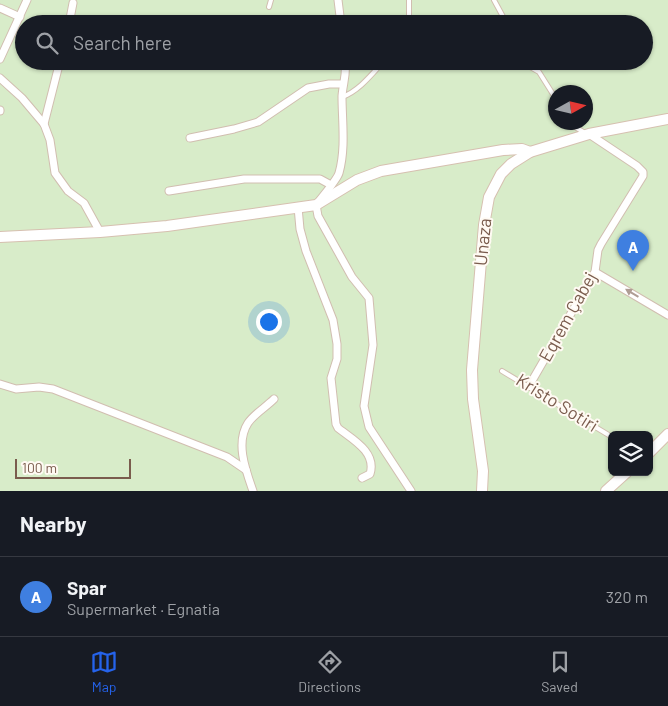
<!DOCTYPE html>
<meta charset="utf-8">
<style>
:root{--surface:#171b24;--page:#242831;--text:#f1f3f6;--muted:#9ea1a6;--line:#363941;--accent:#2563eb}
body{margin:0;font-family:Barlow,sans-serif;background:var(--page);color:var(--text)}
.controls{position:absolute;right:15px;bottom:15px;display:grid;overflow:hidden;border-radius:8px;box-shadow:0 1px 4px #0004}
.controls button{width:45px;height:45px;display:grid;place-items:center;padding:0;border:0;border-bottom:1px solid var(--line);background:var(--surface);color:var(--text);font:25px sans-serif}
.compass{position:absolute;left:548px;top:85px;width:45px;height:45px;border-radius:50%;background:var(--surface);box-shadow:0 1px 4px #0004;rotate:82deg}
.scale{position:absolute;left:15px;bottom:12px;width:116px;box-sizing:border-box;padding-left:5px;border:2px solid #7a5c4d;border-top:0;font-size:14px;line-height:18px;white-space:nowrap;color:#7a5c4d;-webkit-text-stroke:4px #fffaf3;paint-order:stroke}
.you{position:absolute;left:268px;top:321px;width:18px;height:18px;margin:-12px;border:4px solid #fff;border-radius:50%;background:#1a73e8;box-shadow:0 0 0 8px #1a73e833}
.badge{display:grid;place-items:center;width:32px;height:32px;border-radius:50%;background:var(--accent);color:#fff;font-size:16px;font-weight:700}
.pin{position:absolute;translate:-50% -41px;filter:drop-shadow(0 1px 2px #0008)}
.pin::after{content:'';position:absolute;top:26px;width:18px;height:15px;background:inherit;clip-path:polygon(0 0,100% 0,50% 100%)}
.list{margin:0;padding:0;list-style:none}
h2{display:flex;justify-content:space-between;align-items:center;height:65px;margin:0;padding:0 20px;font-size:21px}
h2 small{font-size:16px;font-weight:400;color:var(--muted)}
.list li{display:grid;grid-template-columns:32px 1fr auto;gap:15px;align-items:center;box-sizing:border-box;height:80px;padding:0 20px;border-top:1px solid var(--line)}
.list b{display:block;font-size:19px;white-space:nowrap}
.list p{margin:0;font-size:16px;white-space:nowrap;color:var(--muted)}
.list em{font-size:16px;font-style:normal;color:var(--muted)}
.icon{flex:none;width:28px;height:28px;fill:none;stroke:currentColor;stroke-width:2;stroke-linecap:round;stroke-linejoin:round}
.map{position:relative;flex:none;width:668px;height:491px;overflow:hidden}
.search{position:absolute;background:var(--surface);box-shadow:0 1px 4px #0004;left:15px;right:15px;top:15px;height:55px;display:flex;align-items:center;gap:12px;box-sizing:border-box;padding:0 18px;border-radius:28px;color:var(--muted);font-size:19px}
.sheet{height:145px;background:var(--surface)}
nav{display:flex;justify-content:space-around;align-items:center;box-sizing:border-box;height:70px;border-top:1px solid var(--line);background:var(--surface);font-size:14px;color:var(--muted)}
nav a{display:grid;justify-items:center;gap:2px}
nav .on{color:var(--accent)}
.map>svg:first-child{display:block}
</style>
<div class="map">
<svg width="668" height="491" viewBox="0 0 668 491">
<rect width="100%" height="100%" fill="#fdf6ec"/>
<!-- green -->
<path fill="#d8ecc9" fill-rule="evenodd" d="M0 0H668V491H0ZM24 24H644V61H24ZM556 92H586V122H556ZM612 435H649V472H612Z"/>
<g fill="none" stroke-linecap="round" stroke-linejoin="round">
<defs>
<g id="lane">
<path d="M494 0 507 24"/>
<path d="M269 7 271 0"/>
<path d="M409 24V0"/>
<path d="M528 61 532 68 539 72 556 99"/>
<path d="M342 97C359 91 372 74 384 61"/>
<path d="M571 122 575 127 585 133"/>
<path d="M502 371 612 437"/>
</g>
<g id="street">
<path d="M338 0 341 24"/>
<path d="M0 8 20 17"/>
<path d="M69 24 73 3"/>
<path d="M0 59 27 0"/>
<path d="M345 61C347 74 343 83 342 96 342 121 346 148 339 173 337 180 321 198 316 205L318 216 352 277 369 298 373 345 364 406 369 427 411 491"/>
<path d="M0 78 22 98 44 124 50 140 55 173 68 191 84 203 100 232"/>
<path d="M0 111V110"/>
<path d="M44 124 60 61"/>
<path d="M190 138 234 129 258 122 308 88 329 84H343"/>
<path d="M169 191 244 179H320L331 185"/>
<path d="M298 207 300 229 306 251 333 320 337 344V359L331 378 336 424 338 428C352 439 377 452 370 474L362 478"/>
<path d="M595 272 668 315"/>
<path d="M0 384 16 389 39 387 53 389 227 457 246 470"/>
<path d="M529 386 595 272 598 250 601 244 643 176V172L637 166 589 134"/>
<path d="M253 491C246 471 235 443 248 423 254 414 266 407 274 399"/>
</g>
<g id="secondary">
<path d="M0 237 100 232 167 226 316 205 357 180 381 171 503 150 522 149 530 152"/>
<path d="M649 453 668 434"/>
<path d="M482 491 483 471 473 399 472 370 484 225 489 197 501 174 511 164 530 152 589 134 668 119"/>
<path d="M606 491 627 472"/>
</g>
</defs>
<!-- lane casing -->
<use href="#lane" stroke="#d1beb0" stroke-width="6"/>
<!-- street casing -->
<use href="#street" stroke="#d1beb0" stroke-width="9"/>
<!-- secondary casing -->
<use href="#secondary" stroke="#d6c0b0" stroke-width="12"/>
<!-- lane -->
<use href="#lane" stroke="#fff" stroke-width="4"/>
<!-- street -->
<use href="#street" stroke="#fff" stroke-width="7"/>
<!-- secondary -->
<use href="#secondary" stroke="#fff" stroke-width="10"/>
</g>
<!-- one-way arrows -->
<defs><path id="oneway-solid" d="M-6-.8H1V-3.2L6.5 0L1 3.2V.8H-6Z" transform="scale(1.25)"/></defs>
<use fill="#af9d94" href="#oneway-solid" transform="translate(632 293) rotate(-149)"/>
<g text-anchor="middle" stroke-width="4" stroke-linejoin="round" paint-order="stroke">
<!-- street labels -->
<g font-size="18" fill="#7a5c4d" stroke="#fffaf3">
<text transform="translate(483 242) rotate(-84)" y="6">Unaza</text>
<text transform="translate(568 317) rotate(-61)" y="6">Eqrem Çabej</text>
<text transform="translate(557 403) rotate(32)" y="6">Kristo Sotiri</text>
</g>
</g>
</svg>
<div class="controls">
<button><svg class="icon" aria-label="layers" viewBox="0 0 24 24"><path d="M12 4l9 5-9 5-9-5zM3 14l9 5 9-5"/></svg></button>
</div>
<svg class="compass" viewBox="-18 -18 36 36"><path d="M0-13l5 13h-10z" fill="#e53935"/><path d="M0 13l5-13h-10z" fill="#9ea1a6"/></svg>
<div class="scale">100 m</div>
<div class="you"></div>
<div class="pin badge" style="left:633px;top:271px;background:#3f7fe0">A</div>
<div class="search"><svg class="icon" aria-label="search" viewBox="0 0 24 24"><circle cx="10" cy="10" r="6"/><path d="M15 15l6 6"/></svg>Search here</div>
</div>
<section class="sheet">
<h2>Nearby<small></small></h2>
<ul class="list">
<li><span class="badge" style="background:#3f7fe0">A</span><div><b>Spar</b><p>Supermarket · Egnatia</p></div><em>320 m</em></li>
</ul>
</section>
<nav>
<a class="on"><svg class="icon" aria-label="map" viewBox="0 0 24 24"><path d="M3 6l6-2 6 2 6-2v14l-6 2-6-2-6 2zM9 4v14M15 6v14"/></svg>Map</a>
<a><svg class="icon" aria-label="directions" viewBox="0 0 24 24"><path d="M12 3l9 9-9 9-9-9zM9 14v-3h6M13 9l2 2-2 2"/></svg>Directions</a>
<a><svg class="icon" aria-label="saved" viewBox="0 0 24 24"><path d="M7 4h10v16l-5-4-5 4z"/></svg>Saved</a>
</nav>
